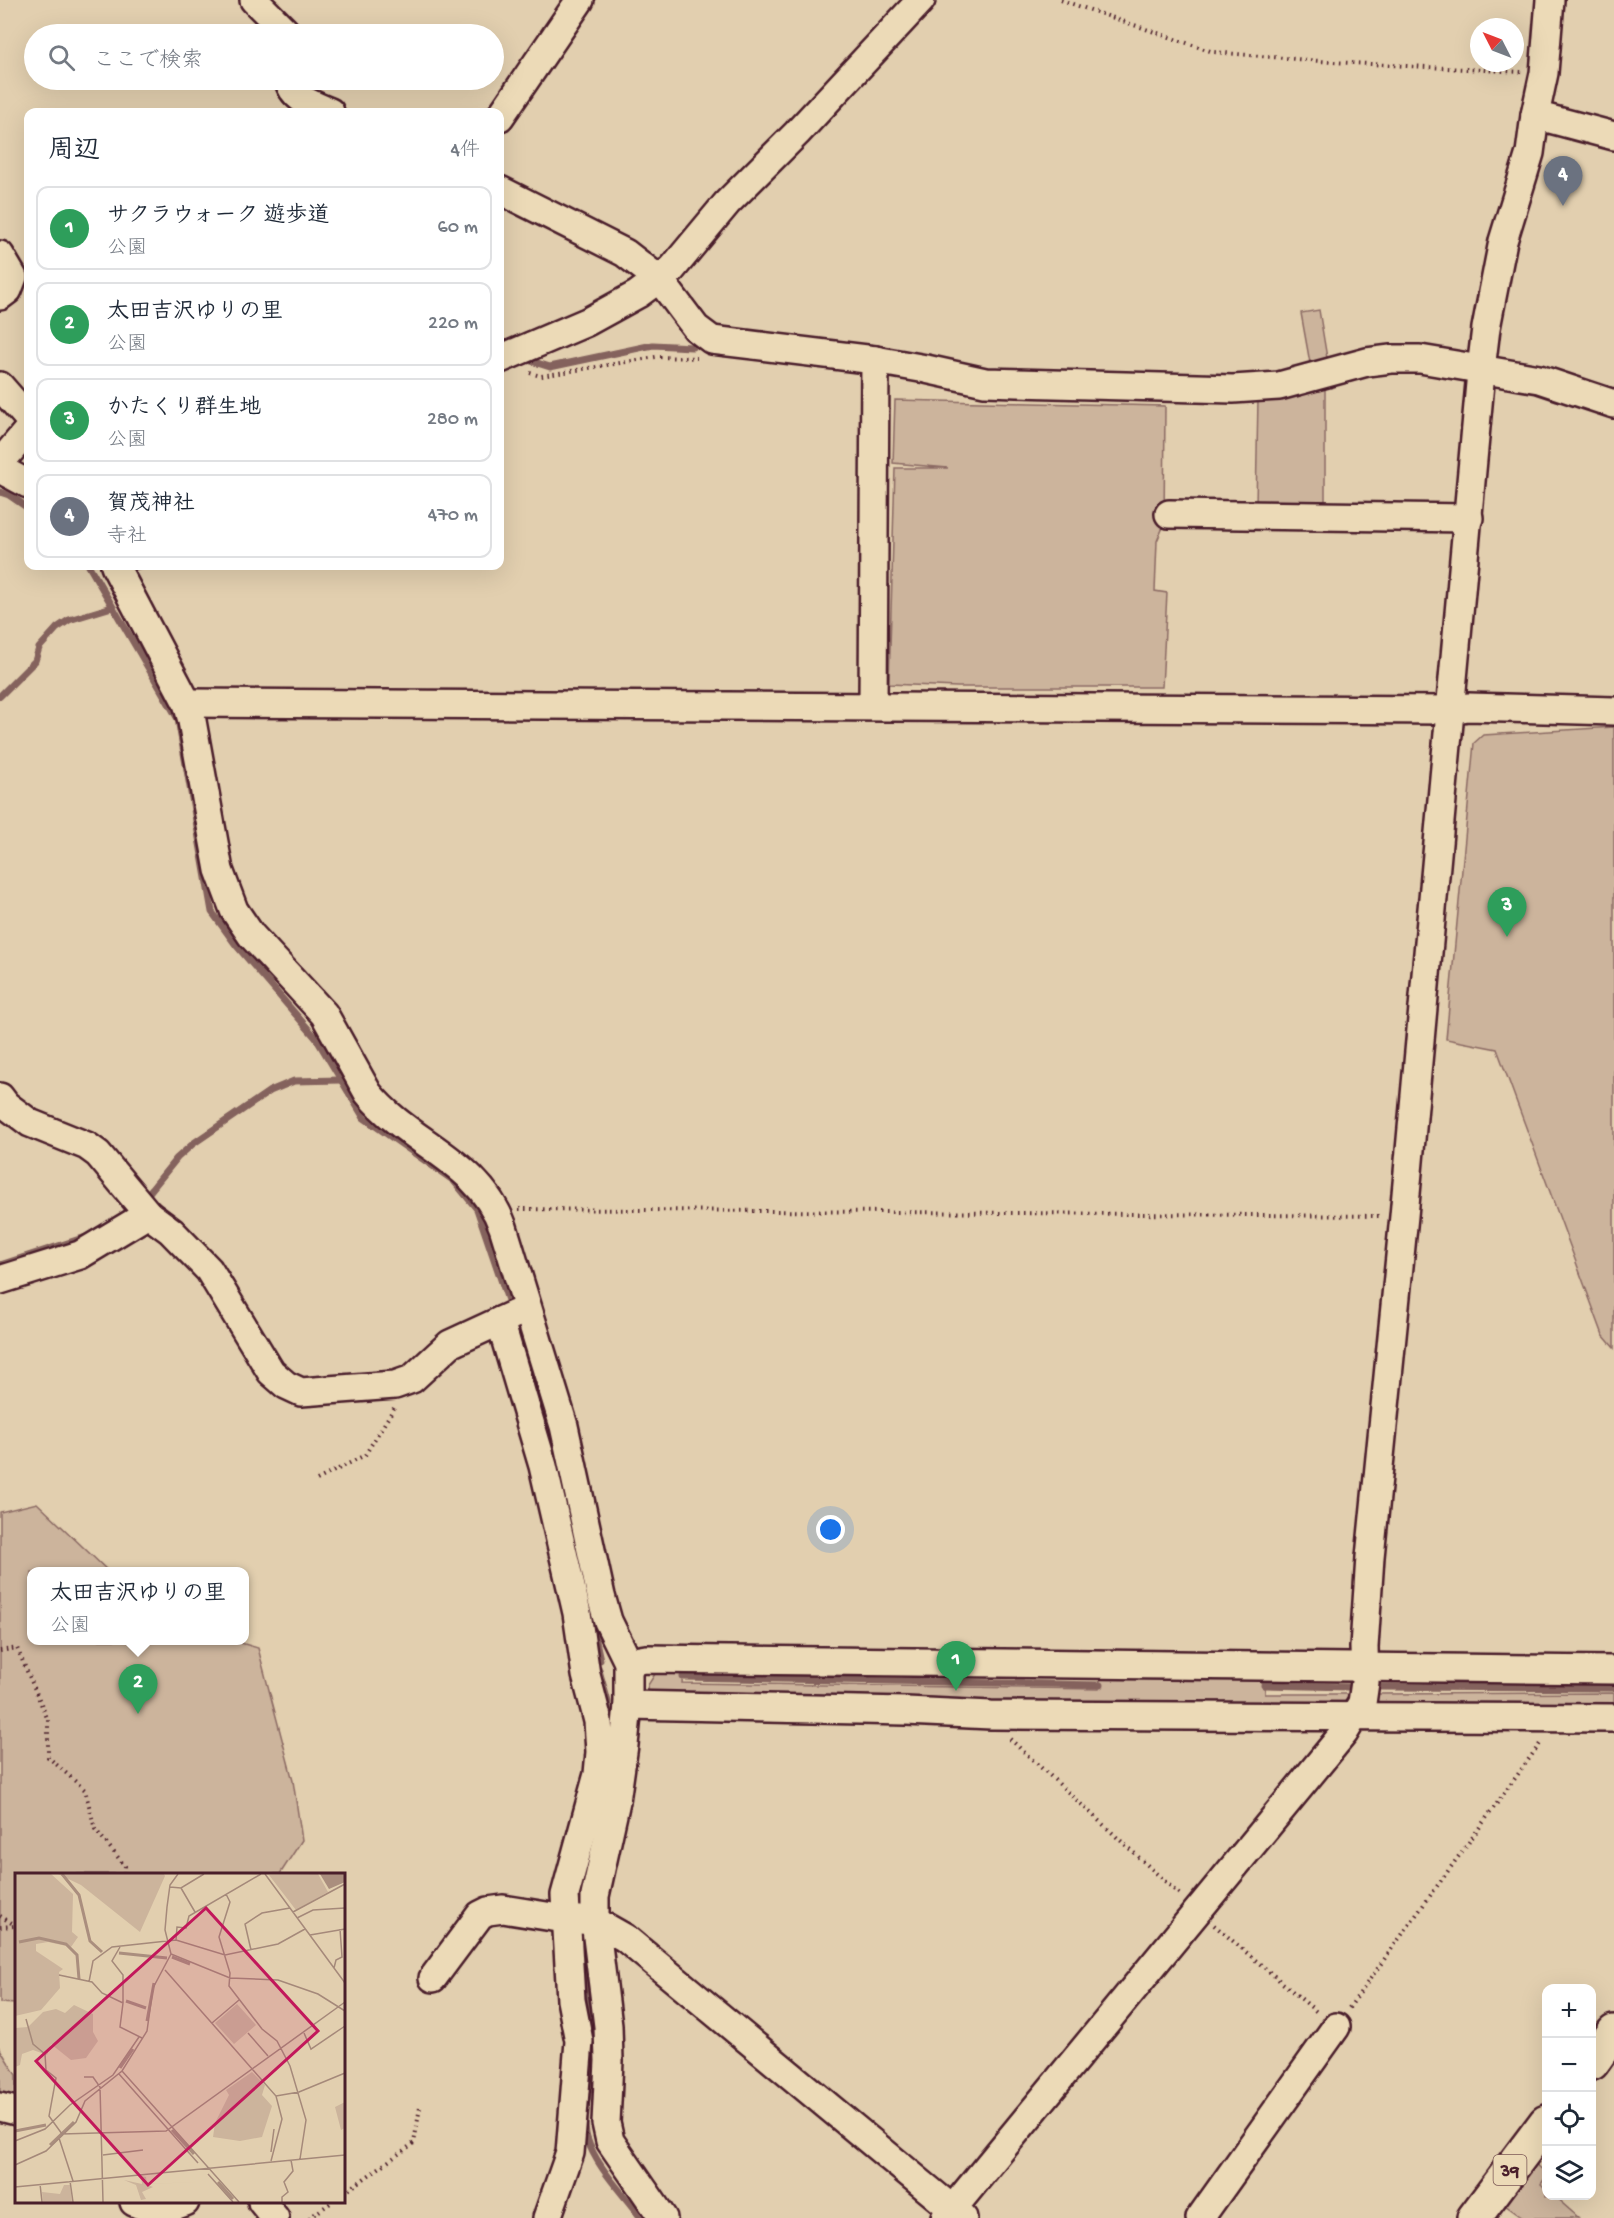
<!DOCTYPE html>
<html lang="ja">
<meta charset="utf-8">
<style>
:root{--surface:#fff;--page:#f2f2f3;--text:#1f2937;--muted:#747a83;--line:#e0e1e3;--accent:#d93025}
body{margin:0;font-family:"Gochi Hand","Klee One",sans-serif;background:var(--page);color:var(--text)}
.controls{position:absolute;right:18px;bottom:18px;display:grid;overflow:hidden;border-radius:12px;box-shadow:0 6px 24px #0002}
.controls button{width:54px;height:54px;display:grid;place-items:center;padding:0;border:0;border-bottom:2px solid var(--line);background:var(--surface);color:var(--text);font:30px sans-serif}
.compass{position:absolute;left:1470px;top:18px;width:54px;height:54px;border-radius:50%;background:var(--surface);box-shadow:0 6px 24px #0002;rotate:312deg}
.you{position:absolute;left:831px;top:1530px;width:21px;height:21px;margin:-15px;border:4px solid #fff;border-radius:50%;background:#1a73e8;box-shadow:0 0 0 9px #1a73e833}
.badge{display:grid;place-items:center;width:39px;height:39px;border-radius:50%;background:var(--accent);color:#fff;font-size:20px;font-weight:700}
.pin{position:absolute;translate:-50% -50px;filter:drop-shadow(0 2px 3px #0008)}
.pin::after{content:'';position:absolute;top:32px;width:21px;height:18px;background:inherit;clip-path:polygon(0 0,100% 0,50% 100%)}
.popup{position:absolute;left:27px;top:1567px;width:222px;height:78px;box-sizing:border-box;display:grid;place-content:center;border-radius:12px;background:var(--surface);filter:drop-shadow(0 2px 4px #0005);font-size:20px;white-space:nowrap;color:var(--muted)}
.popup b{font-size:22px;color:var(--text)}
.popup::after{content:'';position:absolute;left:50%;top:100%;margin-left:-12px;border:12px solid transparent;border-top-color:var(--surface)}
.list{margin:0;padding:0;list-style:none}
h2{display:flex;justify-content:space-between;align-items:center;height:78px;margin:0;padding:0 24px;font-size:26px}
h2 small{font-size:20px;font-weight:400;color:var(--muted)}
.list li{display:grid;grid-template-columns:39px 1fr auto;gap:18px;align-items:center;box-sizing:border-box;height:84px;margin:0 12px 12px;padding:0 12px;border:2px solid var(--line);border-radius:12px}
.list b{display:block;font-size:22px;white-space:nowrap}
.list p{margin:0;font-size:20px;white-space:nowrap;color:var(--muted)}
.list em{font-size:20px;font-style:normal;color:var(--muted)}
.icon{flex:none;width:33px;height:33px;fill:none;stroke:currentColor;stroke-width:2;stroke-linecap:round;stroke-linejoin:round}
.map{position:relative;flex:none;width:1614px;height:2218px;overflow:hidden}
.search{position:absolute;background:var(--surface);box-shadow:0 6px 24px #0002;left:24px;top:24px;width:480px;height:66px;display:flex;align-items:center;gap:15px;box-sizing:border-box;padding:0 21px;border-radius:33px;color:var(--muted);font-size:22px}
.panel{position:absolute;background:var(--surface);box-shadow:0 6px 24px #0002;left:24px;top:108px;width:480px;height:462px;border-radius:12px}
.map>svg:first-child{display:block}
</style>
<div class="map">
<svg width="1614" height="2218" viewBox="0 0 1614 2218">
<rect width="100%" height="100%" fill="#e2cfaf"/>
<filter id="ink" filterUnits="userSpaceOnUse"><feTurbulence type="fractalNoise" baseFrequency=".0167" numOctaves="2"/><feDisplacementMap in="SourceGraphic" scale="12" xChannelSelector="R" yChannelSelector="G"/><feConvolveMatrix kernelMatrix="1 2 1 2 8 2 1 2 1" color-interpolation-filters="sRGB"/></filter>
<g filter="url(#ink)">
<!-- green -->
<g fill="#ccb49c" stroke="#8b6a64" stroke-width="1.5">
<path d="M1319 310 1327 358 1310 363 1301 313Z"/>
<path d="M1325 384V506L1256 507 1258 399Z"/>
<path d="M895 400 1165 406 1164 525 1157 541 1155 591 1167 593 1162 687H957L889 684 895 468H948L893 463Z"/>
<path d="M1614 727V1348L1603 1335 1497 1049 1446 1039 1474 743 1483 735Z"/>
<path d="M37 1503 108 1571 32 1572V1640H231L258 1648 293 1781 302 1840 280 1874H16V2004L0 2003V1512Z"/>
<path d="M683 1673 682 1683 1099 1689 1100 1679 1266 1677 1265 1694H1350L1344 1709 645 1698 648 1685 655 1674Z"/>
<path d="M1614 1693V1710L1377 1704 1376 1694Z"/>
<path d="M0 2049 16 2075V2105L0 2109Z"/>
<path d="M1536 2164 1546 2173V2177L1541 2184 1546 2189V2196H1554L1579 2218H1523L1505 2205Z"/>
</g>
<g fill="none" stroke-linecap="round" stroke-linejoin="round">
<!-- stream -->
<g stroke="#84625d" stroke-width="7">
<path d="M531 361 550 367 653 345 692 347"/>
<path d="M0 492 9 495 28 508"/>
<path d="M89 566 178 719 212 912 236 945 316 1038 364 1118 454 1181 477 1209 511 1309"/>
<path d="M129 569 139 566"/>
<path d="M0 696 35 661 39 648 57 628 69 620 112 607"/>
<path d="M147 1195 177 1158 194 1143 270 1091 294 1081 341 1080"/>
<path d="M0 1265 89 1236"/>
<path d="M514 1320 533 1384"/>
<path d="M590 1613 600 1660"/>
<path d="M598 1667 608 1702V1714"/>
<path d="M683 1677 1100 1685"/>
<path d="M1264 1685 1349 1687"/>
<path d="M1381 1687 1614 1688"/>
<path d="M581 1949C586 1982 595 2017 594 2050 594 2075 580 2115 587 2138 596 2167 623 2193 641 2218"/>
</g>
<defs>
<g id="minor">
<path d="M254 0 285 31V34"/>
<path d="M289 80C292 99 314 105 330 112"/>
<path d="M1535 115 1614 136"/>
<path d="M500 117 580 0"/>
<path d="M500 190 625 253 660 280 696 328 712 340 875 360 926 369 985 382 1233 389 1279 386 1367 362 1391 359H1420L1539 379 1614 404"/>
<path d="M0 255 13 277 8 290 0 296"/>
<path d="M500 359 587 322 638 294 672 269 727 203 797 133 921 0"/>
<path d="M0 386 28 418"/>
<path d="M0 468 6 456 28 430"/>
<path d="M0 469 28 484"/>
<path d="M1169 514 1469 518"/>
<path d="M115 566 187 703 192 721 219 870 234 910 251 935 324 1014 368 1093C410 1145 478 1159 503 1227L564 1426 601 1596 608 1621 628 1662V1705L624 1745 616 1801 595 1896V1921L608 2026 609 2061 606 2123 610 2141 663 2218"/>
<path d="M187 703 1450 710 1468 707 1614 711"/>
<path d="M873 706 875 360"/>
<path d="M0 1097 6 1105 30 1123 87 1146 98 1154 148 1214"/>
<path d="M0 1280 80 1255 148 1214 171 1231 209 1270 271 1372 286 1385 301 1392 395 1385 412 1379 450 1344 515 1314"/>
<path d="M500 1321 543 1466 577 1613 586 1675 598 1721 600 1752 598 1774 565 1895 571 2000 579 2041 570 2153 547 2218"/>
<path d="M628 1662 646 1659 1614 1670"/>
<path d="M628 1705 906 1711 991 1715 1614 1718"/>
<path d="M433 1978 480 1915 488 1911 503 1909 565 1919 595 1921 625 1938 963 2218"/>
<path d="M0 2107 16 2111"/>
<path d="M134 2202C151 2211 168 2209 185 2202"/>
<path d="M262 2202 275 2218"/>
<path d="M945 2218 1344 1733 1362 1703 1365 1682 1364 1647 1370 1557 1404 1216 1482 361 1486 328 1503 241 1530 153 1535 115 1544 73 1550 0"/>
<path d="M1200 2218 1336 2027"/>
</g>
<g id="major">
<path d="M1592 2063 1614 2032"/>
<path d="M1474 2218 1546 2122"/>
</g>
</defs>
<!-- minor casing -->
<use href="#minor" stroke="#4a1f2b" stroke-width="32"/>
<!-- major casing -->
<use href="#major" stroke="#4a1f2b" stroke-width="38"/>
<!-- path -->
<g stroke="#4a1f2b" stroke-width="4" stroke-dasharray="1.5 4.5" stroke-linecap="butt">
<path d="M1061 0 1213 52 1332 62 1522 72"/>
<path d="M530 373 541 376 656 357 697 358"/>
<path d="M519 1209 1381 1216"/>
<path d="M317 1480 365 1455 394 1408"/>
<path d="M0 1651 17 1648 48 1720V1757L85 1790 95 1829 125 1866 124 1874"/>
<path d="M1010 1739 1181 1896"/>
<path d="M0 1916 15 1925"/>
<path d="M1214 1925 1318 2013"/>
<path d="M0 1927 14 1926"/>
<path d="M1349 2008 1542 1741"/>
<path d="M344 2193 414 2143 420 2107"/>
<path d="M309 2218 332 2202"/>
</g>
<!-- minor -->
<use href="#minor" stroke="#ecdab7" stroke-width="27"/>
<!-- major -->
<use href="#major" stroke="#ecdab7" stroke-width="33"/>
</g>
</g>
<g text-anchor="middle" stroke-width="5" stroke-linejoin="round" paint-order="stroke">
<!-- shield labels -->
<rect fill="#ecdab7" stroke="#7b5755" stroke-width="1.5" x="1493.5" y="2155" width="33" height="30" rx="4.5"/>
<g font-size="18" font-weight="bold" fill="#4a1f2b">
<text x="1510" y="2176">39</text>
</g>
</g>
<!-- overview -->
<g transform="translate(15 1873)">
<rect width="330" height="330" fill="#e2cfaf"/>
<path d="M0 1H36L58 21 57 59 63 64 56 74 33 69 21 71V78L48 96 44 99 45 115 26 137 0 143ZM43 1H149L150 3 125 59 66 12ZM303 1 313 19 281 37 254 2ZM222 131 241 152 219 171 200 150ZM59 132 78 141V159L83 168 71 185 56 187 36 171 32 182 18 177 7 181 5 192 0 194V155L13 154 28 139 41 136 50 140ZM237 199 250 212 247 222 257 233 247 264 225 268 198 264 200 250 214 222 211 217ZM330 229V255L326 257 320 234ZM126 303 131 304 132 311 184 309 130 311 138 314 127 319 131 326 126 327 121 312 109 307 127 311ZM49 312H55L57 329H28L27 319 45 321Z" fill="#ccb49c"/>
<path d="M305 1H330V9L314 16Z" fill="#aa8e7e"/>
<path fill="none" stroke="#aa8e7e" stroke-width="3" d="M47 1 64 22 75 68 87 79M4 69 24 65 51 71 62 82 64 106M104 80 152 85M157 84 175 91M111 128 131 135M132 148 139 110M105 195 118 176M157 257 179 281M0 258 31 252M35 272 59 249M203 309 218 326"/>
<path fill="none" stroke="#a5897a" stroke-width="1.5" d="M250 1 330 110M155 14 166 15 189 1M166 15 180 39M211 21 215 29 204 64 215 100 214 113 247 156 262 168 275 193 291 247 285 286M278 39 330 11M282 45 298 37 330 35M295 62 330 56M161 67 162 54 171 55 174 43 246 1M105 74 97 88 108 102V130M236 77 230 51 247 40 275 35M156 81 215 105 263 107 303 121 330 138M319 95 321 87 327 84 325 56M150 97 261 223 267 246 256 288M44 102 77 109 87 120 108 130 105 154 127 165M74 109 78 88 97 74 161 67 210 82 263 71 290 56M11 146 18 171 30 181 31 197 41 205 34 243 47 261 151 258 330 129M197 150 224 127M233 160 253 183M289 160 296 176 330 153M107 198 224 329M104 201 183 290M69 204H78L85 214 88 329M261 223 284 219 330 200M44 265 58 308M0 268 30 256 55 232 98 202 124 164M256 279 259 256M88 282 128 277M0 292 31 278 61 249 70 228 107 198 132 158 138 115 156 81 150 57 152 34 155 12 163 1M193 301 218 329M55 308 58 329M25 311 27 329M0 314 330 282M267 329V324L273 319 269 309 278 298 276 287"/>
<path fill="#c2185b" fill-opacity="0.15" stroke="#c2185b" stroke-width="3" d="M191 35 303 158 133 312 21 188Z"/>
<rect width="330" height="330" fill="none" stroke="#4a1f2b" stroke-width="3"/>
</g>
</svg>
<div class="controls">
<button>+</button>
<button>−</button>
<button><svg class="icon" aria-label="locate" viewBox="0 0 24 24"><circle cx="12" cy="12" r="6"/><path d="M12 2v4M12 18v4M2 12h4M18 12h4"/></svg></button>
<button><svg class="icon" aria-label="layers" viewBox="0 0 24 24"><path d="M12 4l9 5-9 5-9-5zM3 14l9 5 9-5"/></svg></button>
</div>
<svg class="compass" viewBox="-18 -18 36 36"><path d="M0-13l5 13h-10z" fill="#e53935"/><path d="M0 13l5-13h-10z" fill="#747a83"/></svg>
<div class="you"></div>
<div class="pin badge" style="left:956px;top:1691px;background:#2e9e5b">1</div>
<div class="pin badge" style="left:138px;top:1714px;background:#2e9e5b">2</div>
<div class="popup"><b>太田吉沢ゆりの里</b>公園</div>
<div class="pin badge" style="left:1507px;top:937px;background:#2e9e5b">3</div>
<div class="pin badge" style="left:1563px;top:206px;background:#6b7280">4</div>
<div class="search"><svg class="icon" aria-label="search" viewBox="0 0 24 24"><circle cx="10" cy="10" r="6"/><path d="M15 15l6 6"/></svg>ここで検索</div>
<section class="panel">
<h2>周辺<small>4件</small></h2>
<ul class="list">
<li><span class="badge" style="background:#2e9e5b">1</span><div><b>サクラウォーク 遊歩道</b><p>公園</p></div><em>60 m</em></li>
<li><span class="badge" style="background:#2e9e5b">2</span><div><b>太田吉沢ゆりの里</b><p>公園</p></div><em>220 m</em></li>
<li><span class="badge" style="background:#2e9e5b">3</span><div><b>かたくり群生地</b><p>公園</p></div><em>280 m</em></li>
<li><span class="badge" style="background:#6b7280">4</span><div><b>賀茂神社</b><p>寺社</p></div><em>470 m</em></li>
</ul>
</section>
</div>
